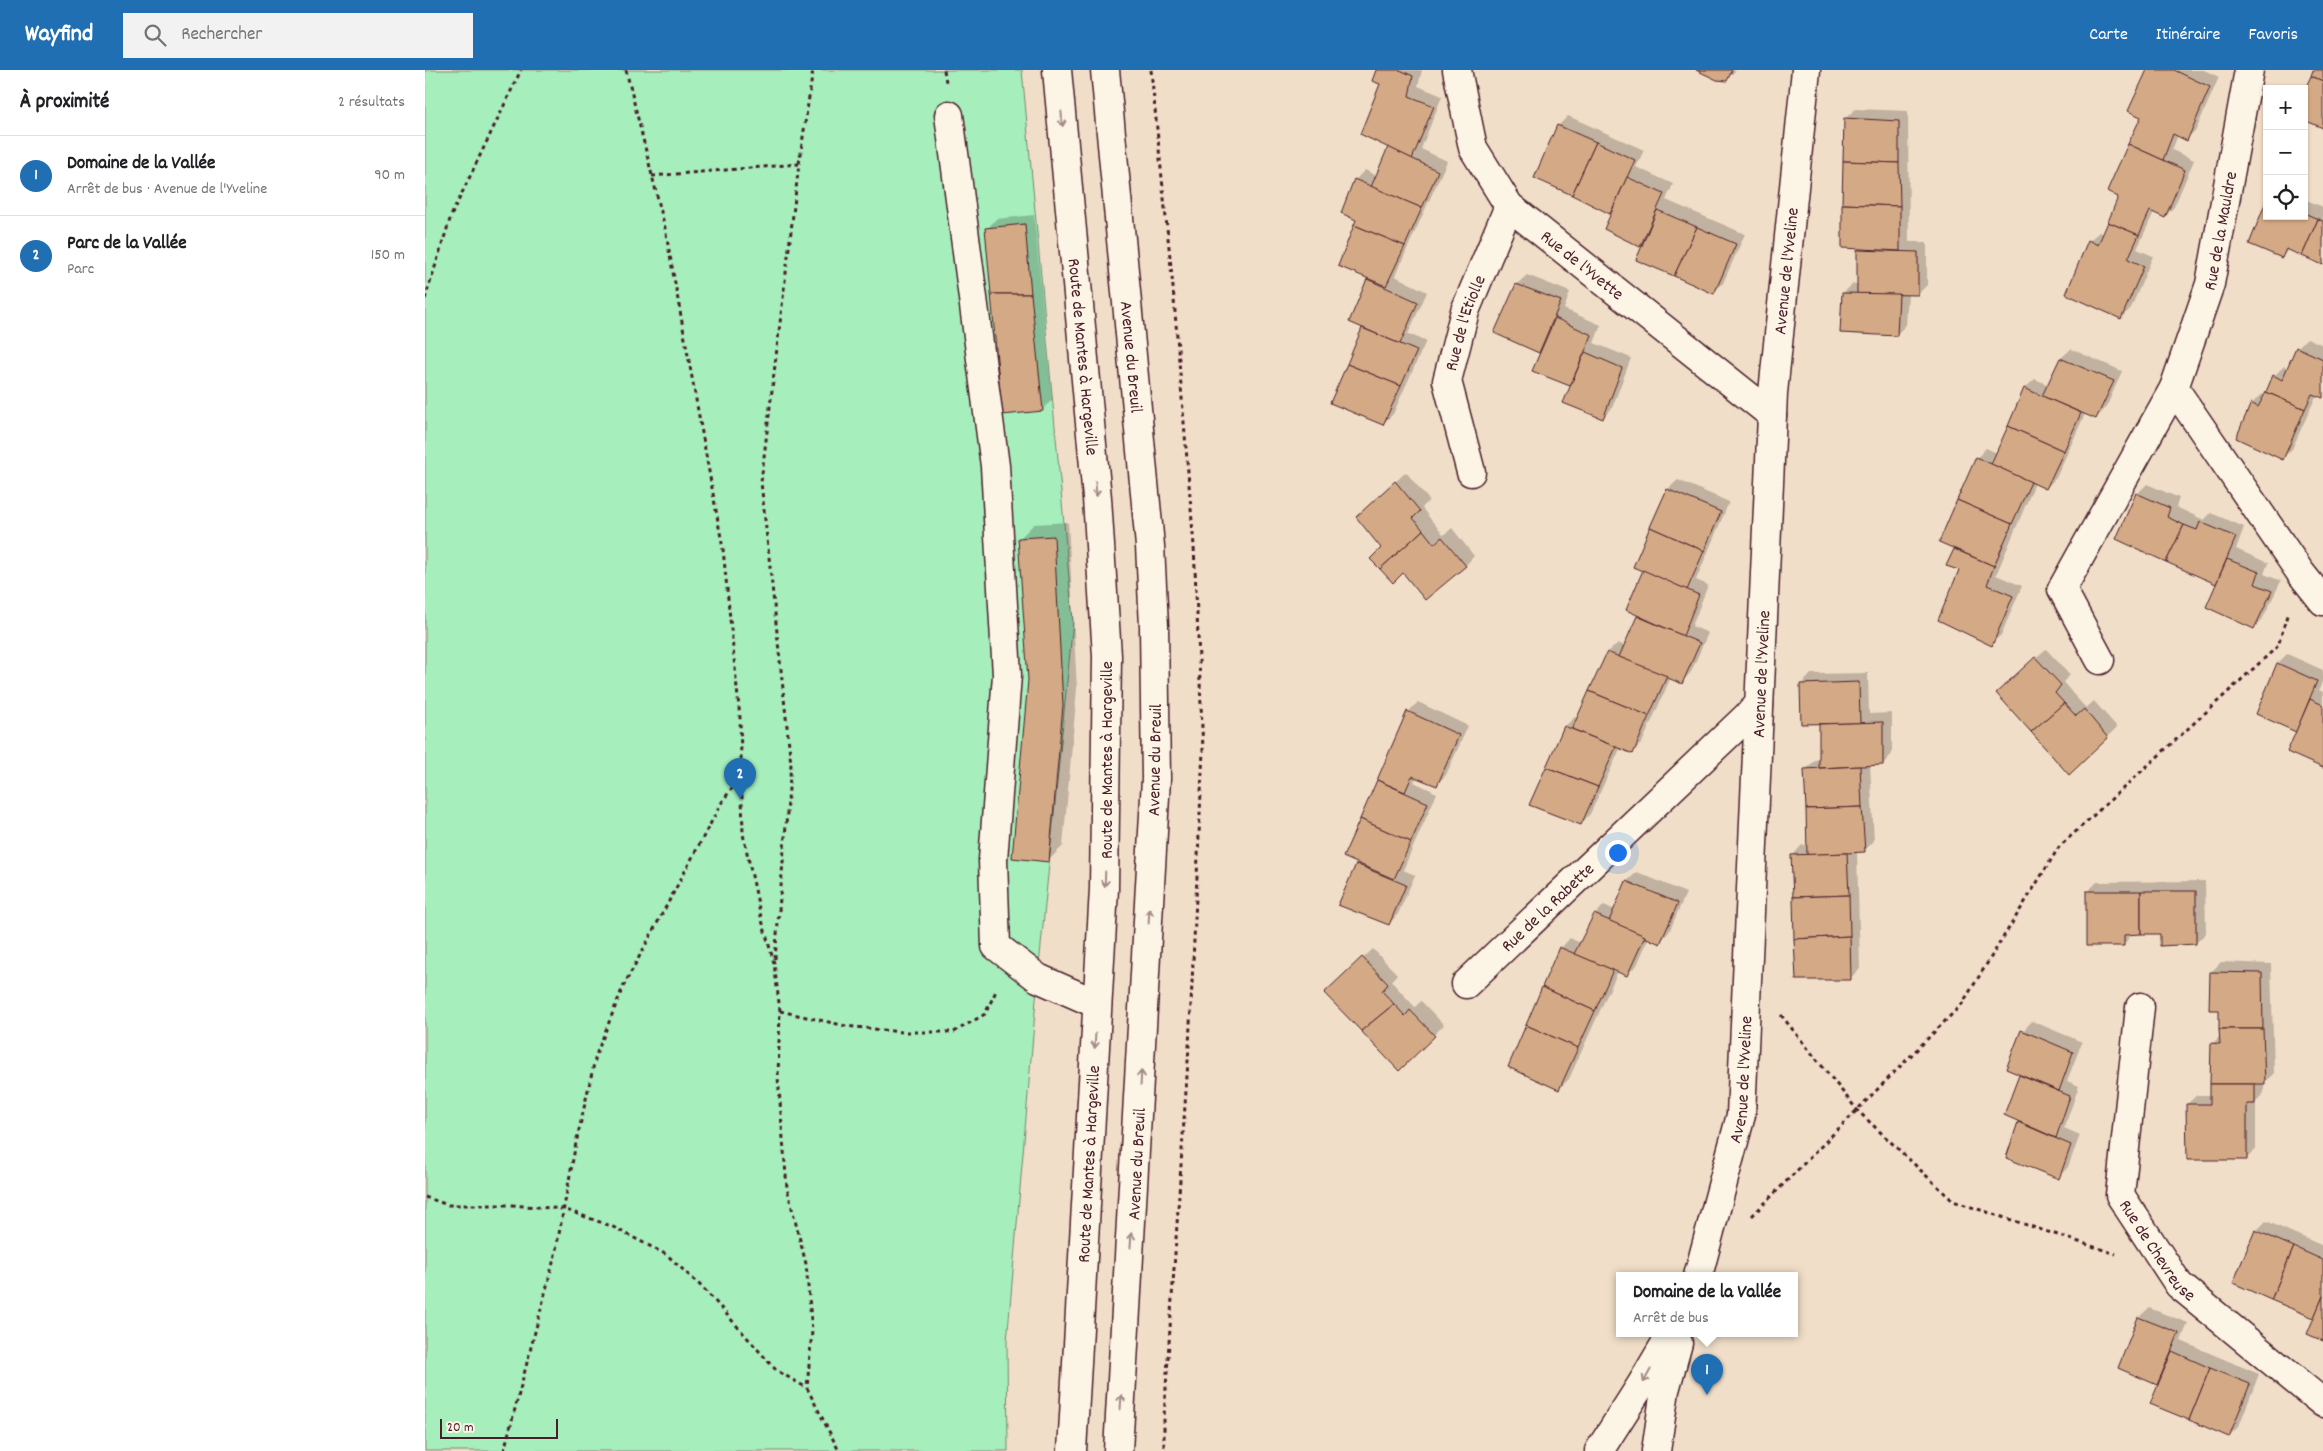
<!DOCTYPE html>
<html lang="fr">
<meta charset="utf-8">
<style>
:root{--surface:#fff;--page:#f2f2f2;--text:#202124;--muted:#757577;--line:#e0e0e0;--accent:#1f6fb2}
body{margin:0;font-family:Dekko,sans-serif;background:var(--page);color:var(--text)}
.controls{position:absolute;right:15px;top:15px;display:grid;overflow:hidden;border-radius:0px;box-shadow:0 1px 4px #0004}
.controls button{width:45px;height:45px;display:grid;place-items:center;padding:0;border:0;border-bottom:1px solid var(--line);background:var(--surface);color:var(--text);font:25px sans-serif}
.scale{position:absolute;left:15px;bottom:12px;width:118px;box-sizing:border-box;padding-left:5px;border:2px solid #4a1f2b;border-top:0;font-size:14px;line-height:18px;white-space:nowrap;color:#4a1f2b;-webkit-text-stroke:4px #fcf5e5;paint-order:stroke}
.you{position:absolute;left:1192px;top:782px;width:18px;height:18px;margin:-12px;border:4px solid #fff;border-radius:50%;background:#1a73e8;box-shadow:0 0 0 8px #1a73e833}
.badge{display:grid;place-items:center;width:32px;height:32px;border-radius:50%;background:var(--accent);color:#fff;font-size:16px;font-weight:700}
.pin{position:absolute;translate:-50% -41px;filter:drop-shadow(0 1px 2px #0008)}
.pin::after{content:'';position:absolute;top:26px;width:18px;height:15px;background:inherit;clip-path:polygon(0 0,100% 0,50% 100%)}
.popup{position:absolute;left:1191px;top:1202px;width:182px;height:65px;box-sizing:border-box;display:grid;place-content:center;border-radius:0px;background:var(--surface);filter:drop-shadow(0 1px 4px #0005);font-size:16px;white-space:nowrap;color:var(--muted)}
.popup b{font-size:19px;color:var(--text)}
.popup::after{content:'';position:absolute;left:50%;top:100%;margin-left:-10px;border:10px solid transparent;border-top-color:var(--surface)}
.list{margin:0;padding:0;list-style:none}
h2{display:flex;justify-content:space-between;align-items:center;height:65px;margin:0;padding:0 20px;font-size:21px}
h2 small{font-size:16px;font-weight:400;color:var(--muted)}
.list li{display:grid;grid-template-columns:32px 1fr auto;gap:15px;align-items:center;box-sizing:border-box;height:80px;padding:0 20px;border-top:1px solid var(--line)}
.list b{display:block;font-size:19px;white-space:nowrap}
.list p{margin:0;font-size:16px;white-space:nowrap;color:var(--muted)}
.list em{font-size:16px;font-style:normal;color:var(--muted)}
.icon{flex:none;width:28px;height:28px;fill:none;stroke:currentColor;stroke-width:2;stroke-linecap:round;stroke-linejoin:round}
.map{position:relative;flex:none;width:1898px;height:1381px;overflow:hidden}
header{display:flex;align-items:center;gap:30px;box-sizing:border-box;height:70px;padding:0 25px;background:var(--accent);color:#fff}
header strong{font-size:24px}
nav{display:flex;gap:28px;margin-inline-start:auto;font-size:18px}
.search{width:350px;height:45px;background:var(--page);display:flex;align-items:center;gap:12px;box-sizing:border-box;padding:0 18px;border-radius:0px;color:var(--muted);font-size:19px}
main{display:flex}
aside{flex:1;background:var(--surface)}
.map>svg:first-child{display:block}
</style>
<header>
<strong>Wayfind</strong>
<div class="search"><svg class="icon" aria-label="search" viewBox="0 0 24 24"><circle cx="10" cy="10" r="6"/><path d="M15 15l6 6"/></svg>Rechercher</div>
<nav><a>Carte</a><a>Itinéraire</a><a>Favoris</a></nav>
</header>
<main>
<aside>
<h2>À proximité<small>2 résultats</small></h2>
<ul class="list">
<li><span class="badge">1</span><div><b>Domaine de la Vallée</b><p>Arrêt de bus · Avenue de l'Yveline</p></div><em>90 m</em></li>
<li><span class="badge">2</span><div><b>Parc de la Vallée</b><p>Parc</p></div><em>150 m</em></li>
</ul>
</aside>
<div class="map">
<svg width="1898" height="1381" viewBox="0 0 1898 1381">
<rect width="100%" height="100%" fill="#f0dec8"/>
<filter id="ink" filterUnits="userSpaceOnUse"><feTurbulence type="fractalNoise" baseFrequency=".02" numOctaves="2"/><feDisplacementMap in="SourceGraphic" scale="10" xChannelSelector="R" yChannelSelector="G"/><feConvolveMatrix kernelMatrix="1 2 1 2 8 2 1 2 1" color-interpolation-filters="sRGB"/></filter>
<g filter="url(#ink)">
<!-- green -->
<path fill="#a6eebc" stroke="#788674" d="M0 0H597L648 551 613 906 582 1272 583 1381H0Z"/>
<!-- shadow -->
<g fill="#0003">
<path d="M952 0H997L993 16 1017 26 996 79 1022 91 970 206 1002 222 983 264 1001 271 968 344 958 354 906 332 938 257 925 252 944 208 933 150 930 110 940 100 952 106 964 76 957 13Z"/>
<path d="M1275 0H1311L1301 10Z"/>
<path d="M1723 0H1779L1794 7 1771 60 1761 69 1753 65 1747 80 1769 90 1749 137 1739 147 1729 142 1712 179 1728 186 1706 238 1696 248 1664 171 1674 162 1679 164 1695 127 1717 47Z"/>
<path d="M1430 39 1483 41 1484 172H1502V215L1493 224H1483L1481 255 1471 265 1418 223 1428 214H1433L1434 178 1420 49Z"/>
<path d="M1143 46 1219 80 1211 97 1248 114 1241 130 1320 164 1298 213 1288 223 1212 189 1217 176 1180 159 1187 143 1111 108 1133 56Z"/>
<path d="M1879 129 1898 137V194L1864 179 1856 187 1842 146H1879Z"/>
<path d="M609 145 627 330 617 340 562 159 571 149Z"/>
<path d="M1102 205 1145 222 1139 239 1176 255 1169 273 1206 288 1187 338 1178 348 1147 316 1109 300 1116 282 1071 263 1092 214Z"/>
<path d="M1882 268 1898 275V327L1892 324 1867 379 1857 388 1827 334 1836 324 1840 326 1849 306 1859 296 1863 299 1872 278Z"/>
<path d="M1646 279 1697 301 1681 338 1671 348 1660 344 1631 408 1621 418 1610 413 1571 505 1597 516 1576 565 1566 574 1536 500 1523 495 1530 478 1552 388 1561 378 1572 383 1600 318 1610 309 1624 315 1636 288Z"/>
<path d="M981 402 1004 430 997 438 1007 451 1019 465 1027 458 1049 486 1040 496 957 478 942 438Z"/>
<path d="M1253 410 1304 432 1271 510 1283 515 1267 556 1283 563 1266 602 1257 612 1246 607 1217 673 1207 682 1196 677 1165 744 1156 754 1106 735 1140 656 1150 647 1153 648 1183 582 1193 573 1200 576 1214 546 1219 500 1209 496 1243 419Z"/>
<path d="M1722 414 1754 428 1751 437 1779 450 1786 443 1819 457 1811 479 1843 493 1839 504 1856 511 1838 548 1828 558 1793 514 1692 468 1712 424Z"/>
<path d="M643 452 652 619 638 776 624 790 604 610 594 469 609 454Z"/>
<path d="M1621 579 1645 605 1638 612 1648 624 1661 638 1669 631 1692 657 1682 667 1582 613Z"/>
<path d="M1862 584 1898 600V609L1894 620 1898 622V696L1872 661 1853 593Z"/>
<path d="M1443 603 1444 644 1467 643V684L1458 694H1445L1449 771 1439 781H1432L1435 899 1425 908 1368 785 1377 775H1383L1381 699 1390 690 1396 689 1395 653 1377 614 1386 604Z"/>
<path d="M993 632 1043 656 1021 705 1011 715 992 706 989 712 1012 723 978 800 990 805 973 844 964 854 915 834 933 793 919 787 983 642Z"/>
<path d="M1212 802 1261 823 1244 862 1235 872 1224 867 1212 895 1202 905 1193 901 1144 1009 1134 1019 1136 878 1145 868 1155 873 1170 845 1179 835 1190 840 1202 811Z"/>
<path d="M1780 811 1781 863 1771 873 1736 862 1708 863 1699 874 1662 822 1672 812Z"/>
<path d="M948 879 972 904 966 911 990 937 996 931 1019 955 974 999 910 914Z"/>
<path d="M1796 892 1846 894 1849 1003 1839 1013V1023L1831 1031V1079L1822 1088 1762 1034 1772 1025H1787V974L1796 965 1795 939 1786 902Z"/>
<path d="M1607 951 1657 972 1642 1011 1654 1016 1639 1058 1655 1065 1643 1097 1634 1107 1583 1088 1595 1051 1580 1044 1595 1005 1598 961Z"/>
<path d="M1841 1151 1898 1176V1270L1890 1247 1810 1213 1832 1160Z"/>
<path d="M1724 1238 1763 1253 1756 1271 1834 1304 1814 1356 1804 1366 1733 1315 1694 1297 1714 1247Z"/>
</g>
<!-- building -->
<g fill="#d3aa85" stroke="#4a1f2b">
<path d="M951 0H975L988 6 984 26 1009 36 987 89 935 64 955 14 947 11Z"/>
<path d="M1271 0H1307L1302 11 1292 10Z"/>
<path d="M1722 0H1749L1785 17 1762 71 1748 64 1738 90 1703 74 1716 47 1703 41Z"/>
<path d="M1888 0H1898V11L1886 6Z"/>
<path d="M1886 6 1898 11V58L1879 50V21Z"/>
<path d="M1419 48 1474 51V93L1418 91Z"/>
<path d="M1132 55 1171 72 1147 125 1109 108Z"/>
<path d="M1171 72 1210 90 1185 144 1147 125Z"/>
<path d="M1703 74 1760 100 1740 148 1725 141 1714 165 1683 152 1693 127 1682 121Z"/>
<path d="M963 77 1013 101 997 138 946 117Z"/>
<path d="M1418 91 1474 93 1475 136 1417 134Z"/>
<path d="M1202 107 1239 124 1215 177 1179 159Z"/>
<path d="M929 109 997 138 980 176 929 155 931 150 916 143Z"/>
<path d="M1842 129V146H1879V143L1893 149 1877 186 1861 179 1857 188 1824 174Z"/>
<path d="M1417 134 1475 136V181L1417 178Z"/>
<path d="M1232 140 1272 157 1249 206 1211 190Z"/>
<path d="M1893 149 1898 151V195L1877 186Z"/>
<path d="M1683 152 1714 165 1703 189 1719 196 1696 249 1641 224 1663 170 1673 175Z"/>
<path d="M600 154 606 224H566L560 158Z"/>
<path d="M929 155 980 176 961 216 913 196Z"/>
<path d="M1272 157 1311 174 1289 224 1249 206Z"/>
<path d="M1432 180 1493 182V225L1432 224Z"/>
<path d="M942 209 993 232 975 274 924 252Z"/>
<path d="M1091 214 1136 231 1114 283 1069 263Z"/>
<path d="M1417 223 1474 224 1472 266 1415 263Z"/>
<path d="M566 224H606L618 341 577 345Z"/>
<path d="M1130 248 1167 265 1145 316 1107 301Z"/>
<path d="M937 258 992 281 976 316 922 294Z"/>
<path d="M1871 277 1898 289V328L1887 324 1880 339 1841 322 1848 305 1857 310Z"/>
<path d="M1160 282 1197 298 1178 349 1138 333Z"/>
<path d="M1635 288 1689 311 1671 349 1617 326Z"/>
<path d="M922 294 976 316 958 355 905 333Z"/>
<path d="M1599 318 1656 343 1639 381 1583 356Z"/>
<path d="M1841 322 1880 339 1858 390 1811 368 1826 333 1833 337Z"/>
<path d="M1583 356 1639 381 1621 419 1566 394Z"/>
<path d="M1551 387 1606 412 1587 454 1532 430Z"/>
<path d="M970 411 995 441 988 448 998 460 955 499 945 489 956 478 931 447Z"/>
<path d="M1242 419 1296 442 1279 481 1225 457Z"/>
<path d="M1711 423 1745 438 1742 447 1759 455 1741 492 1691 469Z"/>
<path d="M1532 430 1587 454 1569 496 1514 472Z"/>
<path d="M1775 452 1811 467 1791 514 1741 492 1759 455 1772 460Z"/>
<path d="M1225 457 1279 481 1262 520 1208 497Z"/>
<path d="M998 460 1009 474 1017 467 1041 496 1000 530 978 503 968 513 955 499Z"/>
<path d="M629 466 638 635 624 792 587 788 603 610 593 468Z"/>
<path d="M1529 479 1569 496 1562 515 1588 526 1567 576 1513 550 1534 500 1521 496Z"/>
<path d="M1802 489 1834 502 1830 514 1847 521 1829 559 1781 537Z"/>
<path d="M1218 500 1274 525 1258 566 1201 540Z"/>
<path d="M1212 546 1275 573 1257 614 1194 587Z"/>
<path d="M1182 582 1242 606 1224 646 1164 621Z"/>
<path d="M1610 587 1636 615 1630 623 1639 633 1606 662 1571 623Z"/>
<path d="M1852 593 1892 611 1871 662 1831 644Z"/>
<path d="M1434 612 1435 653 1376 654 1375 614Z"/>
<path d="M1164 621 1224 646 1208 684 1147 659Z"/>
<path d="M1885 629 1898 635V698L1862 682Z"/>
<path d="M1639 633 1651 646 1659 639 1683 668 1644 705 1606 662Z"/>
<path d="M982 641 1034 665 1012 716 987 706 980 722 952 710Z"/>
<path d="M1458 652V695L1394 698V654Z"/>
<path d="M1139 656 1191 677 1173 717 1121 697Z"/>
<path d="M1435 696 1437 737 1381 739 1379 699Z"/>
<path d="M1121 697 1173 717 1156 755 1104 735Z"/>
<path d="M952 710 1003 733 986 772 935 749Z"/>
<path d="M1437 737 1440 782 1382 785 1381 739Z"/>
<path d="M935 749 986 772 969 809 918 787Z"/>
<path d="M1422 783 1424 825 1368 827 1366 785Z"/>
<path d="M931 794 981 815 964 855 913 835Z"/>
<path d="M1201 811 1253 833 1235 874 1184 851Z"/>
<path d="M1661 821H1716V864L1699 865V876H1661Z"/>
<path d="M1716 821H1771V874L1735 876V864H1716Z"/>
<path d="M1424 825 1425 866 1369 869 1368 827Z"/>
<path d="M1169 844 1220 866 1202 906 1149 884Z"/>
<path d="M1425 866 1426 910H1371L1369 869Z"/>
<path d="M1134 877 1188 900 1170 941 1117 917Z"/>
<path d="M937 887 963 914 957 921 969 934 936 961 899 923Z"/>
<path d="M1785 902 1837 903 1838 959H1794V940H1784Z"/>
<path d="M1117 917 1170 941 1153 978 1101 955Z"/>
<path d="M969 934 980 946 985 940 1010 966 974 1001 936 961Z"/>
<path d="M1101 955 1153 978 1134 1020 1083 997Z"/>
<path d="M1794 959H1838L1840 1014H1785L1786 973 1795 974Z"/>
<path d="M1596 960 1648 982 1634 1021 1581 999Z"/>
<path d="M1594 1005 1645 1026 1631 1068 1579 1045Z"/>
<path d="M1785 1014H1830V1034H1822V1090H1762L1761 1034H1785Z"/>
<path d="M1593 1052 1646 1075 1634 1109 1581 1088Z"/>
<path d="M1830 1160 1869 1177 1846 1230 1808 1213Z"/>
<path d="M1869 1177 1898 1190V1226L1889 1248 1846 1230Z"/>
<path d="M1898 1226V1271L1882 1264Z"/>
<path d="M1713 1247 1754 1263 1732 1315 1693 1298Z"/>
<path d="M1747 1281 1785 1298 1764 1350 1725 1334Z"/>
<path d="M1785 1298 1825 1314 1804 1367 1764 1350Z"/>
</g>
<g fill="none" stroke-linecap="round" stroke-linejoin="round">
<defs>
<g id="minor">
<path id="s1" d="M1032 0 1048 78 1084 136 1347 345"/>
<path d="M524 45 570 396 582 605 568 790 571 876 613 908 672 934"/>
<path d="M1749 318 1875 502 1898 531"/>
<path id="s2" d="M1046 402 1022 311 1040 241 1084 136"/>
<path id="s3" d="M1675 590 1637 519 1749 318 1785 214 1824 0"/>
<path id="s4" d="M1041 914 1334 635"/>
<path id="s5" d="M1715 937 1695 1125 1754 1215 1898 1333"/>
<path id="s6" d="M1273 1206 1316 1045 1348 323 1381 0"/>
<path d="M1174 1381 1216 1315 1246 1264"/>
<path d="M1231 1381 1240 1320 1253 1273"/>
</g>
<g id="major">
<path id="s7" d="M632 0 672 428 682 586 679 819 647 1381"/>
<path id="s8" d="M680 0 725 476 729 556 731 709 693 1381"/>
</g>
</defs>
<!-- minor casing -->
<use href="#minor" stroke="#4a1f2b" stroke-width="31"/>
<!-- major casing -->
<use href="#major" stroke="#4a1f2b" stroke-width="31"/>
<!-- path -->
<g stroke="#4a1f2b" stroke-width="3" stroke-dasharray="4 4" stroke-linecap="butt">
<path d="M201 0 240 158 298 479 315 648 318 764 335 843 349 893 355 941 353 1007 362 1118 381 1194 387 1261 382 1318 414 1381"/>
<path d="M519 0 521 12"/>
<path d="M726 0 748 217 769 476 778 680 764 976 739 1347V1381"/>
<path d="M227 106 374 94"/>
<path d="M0 229 26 146 96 0"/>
<path d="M350 889 366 694 336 412 374 94 388 0"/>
<path d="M355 941 421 956 477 962H529L560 944 572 919"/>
<path d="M1356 945 1433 1041 1528 1131 1691 1184"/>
<path d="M0 1127 23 1135H86L139 1139 186 1156 242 1185 279 1219 351 1300 382 1318"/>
<path d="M1327 1146 1537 934 1634 777 1853 576 1863 542"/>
<path d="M79 1381 130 1185 151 1073 171 985 198 917 297 732 317 704"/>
</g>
<!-- minor -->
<use href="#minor" stroke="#fcf5e5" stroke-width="28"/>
<!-- major -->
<use href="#major" stroke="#fcf5e5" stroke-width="28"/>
</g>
<!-- one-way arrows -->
<defs><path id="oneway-shaft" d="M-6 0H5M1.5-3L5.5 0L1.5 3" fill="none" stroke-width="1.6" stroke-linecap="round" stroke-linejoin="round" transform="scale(1.25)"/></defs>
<g stroke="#a38a88">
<use href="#oneway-shaft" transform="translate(637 49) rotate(85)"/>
<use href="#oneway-shaft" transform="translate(671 419) rotate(85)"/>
<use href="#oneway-shaft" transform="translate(680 809) rotate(92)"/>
<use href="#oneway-shaft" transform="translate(724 846) rotate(-87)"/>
<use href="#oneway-shaft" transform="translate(670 971) rotate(93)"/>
<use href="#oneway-shaft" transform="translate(716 1008) rotate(-87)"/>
<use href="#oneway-shaft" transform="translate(706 1170) rotate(-86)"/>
<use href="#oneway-shaft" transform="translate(1222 1306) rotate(119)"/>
<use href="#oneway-shaft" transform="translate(696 1332) rotate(-86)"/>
</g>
</g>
<g text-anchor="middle" stroke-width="4.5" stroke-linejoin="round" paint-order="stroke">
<!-- street labels -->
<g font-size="18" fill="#4a1f2b" stroke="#fcf5e5">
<text dy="6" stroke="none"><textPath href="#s3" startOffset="475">Rue de la Mauldre</textPath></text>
<text dy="6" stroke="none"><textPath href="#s1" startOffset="242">Rue de l'Yvette</textPath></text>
<text dy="6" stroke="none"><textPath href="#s6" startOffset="1012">Avenue de l'Yveline</textPath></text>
<text dy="6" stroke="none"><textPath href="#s2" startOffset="155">Rue de l'Etiolle</textPath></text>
<text dy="6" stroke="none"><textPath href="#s7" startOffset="288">Route de Mantes à Hargeville</textPath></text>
<text dy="6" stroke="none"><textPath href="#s8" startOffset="288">Avenue du Breuil</textPath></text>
<text dy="6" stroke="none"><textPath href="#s6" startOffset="608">Avenue de l'Yveline</textPath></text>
<text transform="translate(681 690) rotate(-90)" y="6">Route de Mantes à Hargeville</text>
<text transform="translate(729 690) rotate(-89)" y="6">Avenue du Breuil</text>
<text dy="6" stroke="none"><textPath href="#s4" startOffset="112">Rue de la Rabette</textPath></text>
<text dy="6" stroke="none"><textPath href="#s6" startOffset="202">Avenue de l'Yveline</textPath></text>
<text transform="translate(663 1094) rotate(-87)" y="6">Route de Mantes à Hargeville</text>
<text transform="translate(711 1094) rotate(-87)" y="6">Avenue du Breuil</text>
<text dy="6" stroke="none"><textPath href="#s5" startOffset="256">Rue de Chevreuse</textPath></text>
</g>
</g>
</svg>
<div class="controls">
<button>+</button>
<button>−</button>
<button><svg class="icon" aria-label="locate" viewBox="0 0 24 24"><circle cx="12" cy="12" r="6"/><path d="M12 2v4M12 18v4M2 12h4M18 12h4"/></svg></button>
</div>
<div class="scale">20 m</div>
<div class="you"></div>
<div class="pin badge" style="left:1282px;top:1325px">1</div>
<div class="popup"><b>Domaine de la Vallée</b>Arrêt de bus</div>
<div class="pin badge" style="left:315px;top:729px">2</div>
</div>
</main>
